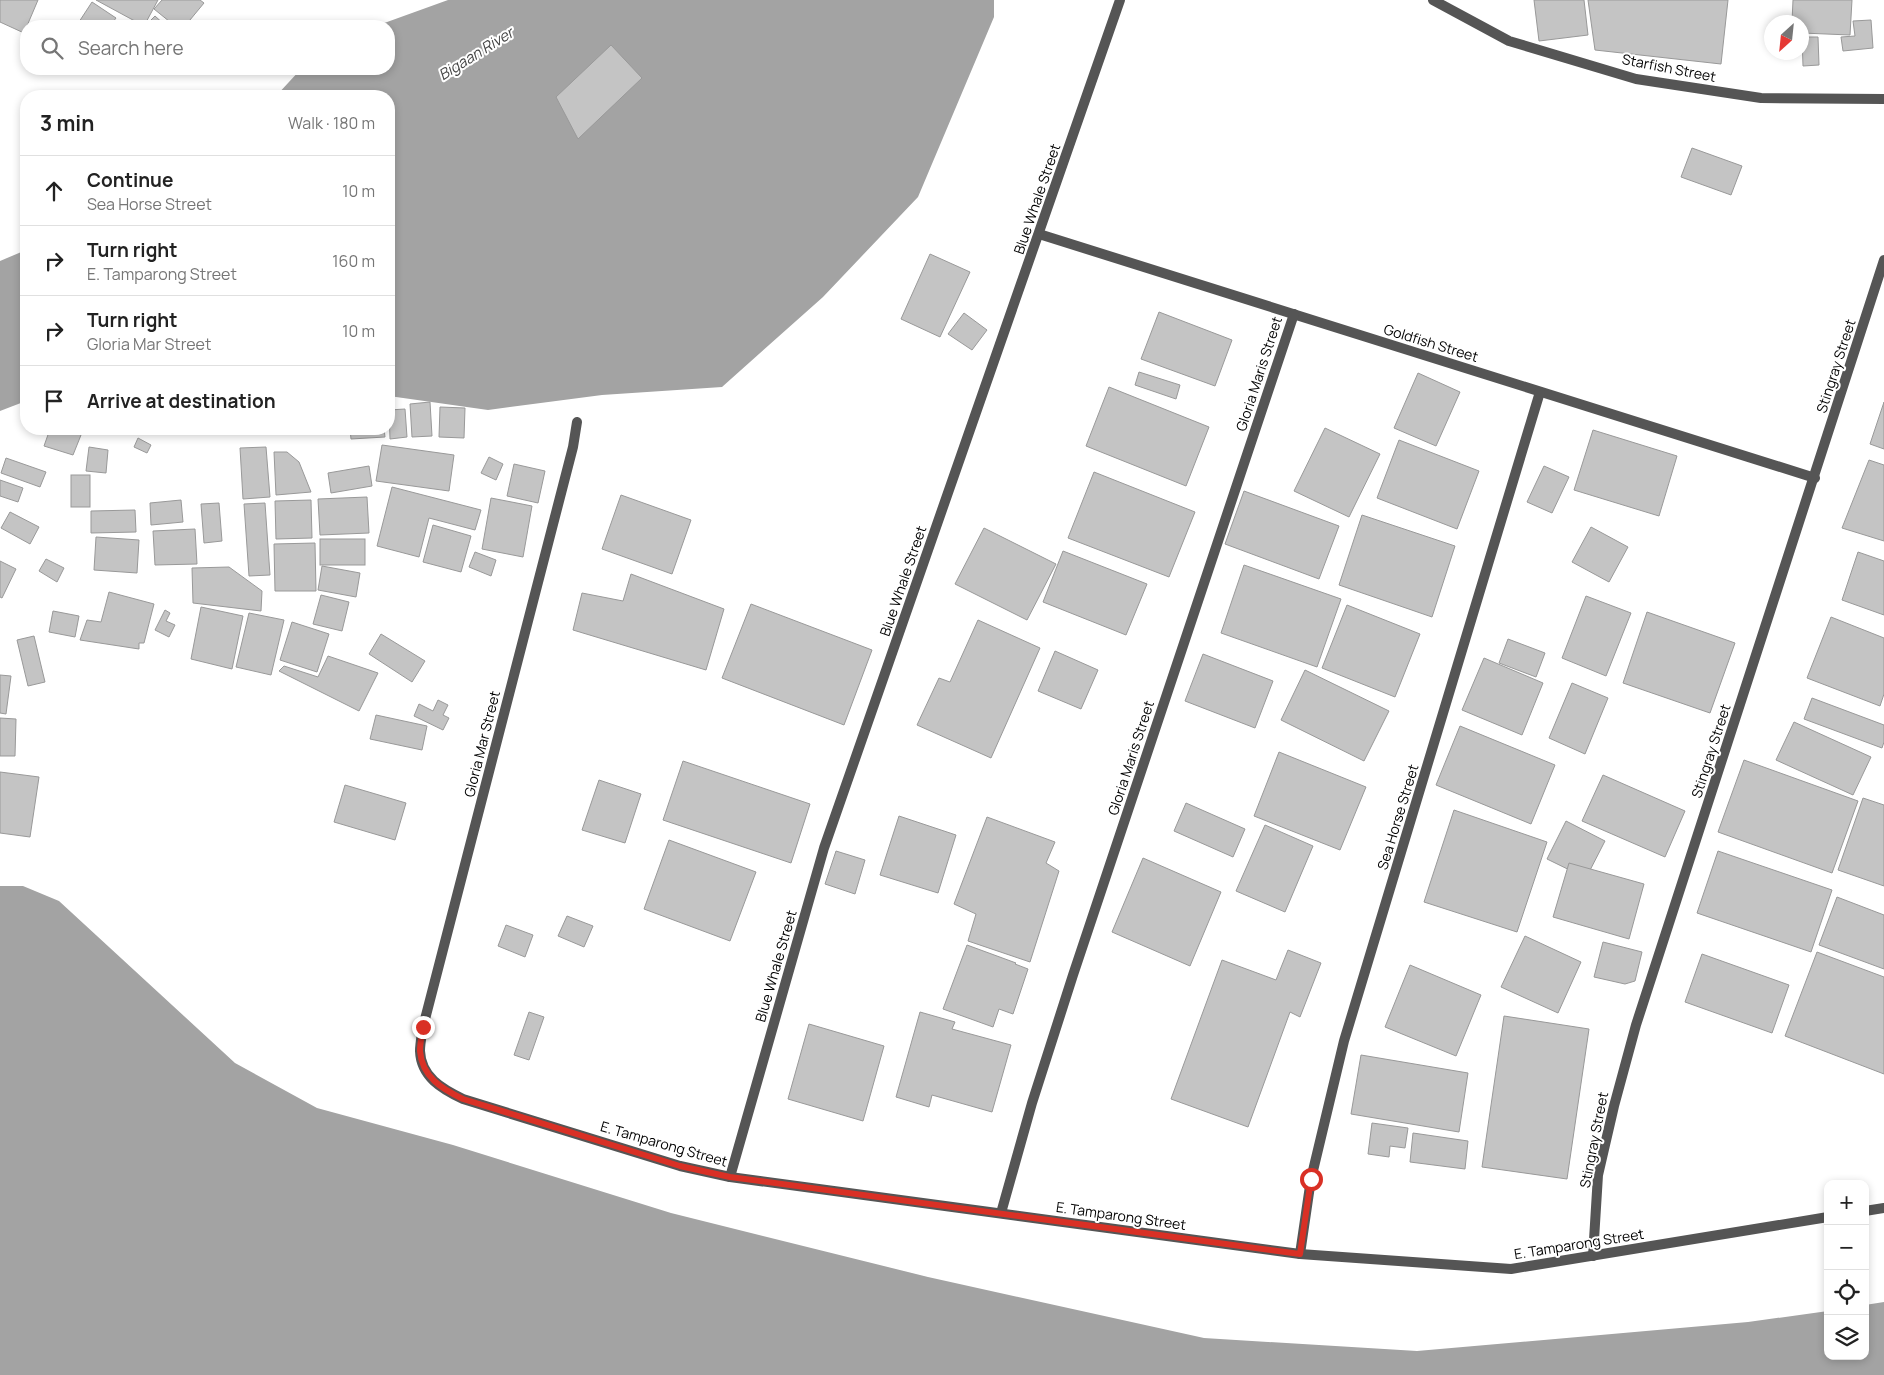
<!DOCTYPE html>
<meta charset="utf-8">
<style>
:root{--surface:#fff;--page:#f2f2f2;--text:#222;--muted:#767676;--line:#e0e0e0}
body{margin:0;font-family:Manrope,sans-serif;background:var(--page);color:var(--text)}
.controls{position:absolute;right:15px;bottom:15px;display:grid;overflow:hidden;border-radius:10px;box-shadow:0 2px 8px #0003}
.controls button{width:45px;height:45px;display:grid;place-items:center;padding:0;border:0;border-bottom:1px solid var(--line);background:var(--surface);color:var(--text);font:25px sans-serif}
.compass{position:absolute;left:1764px;top:15px;width:45px;height:45px;border-radius:50%;background:var(--surface);box-shadow:0 2px 8px #0003;rotate:207deg}
.stop{position:absolute;width:15px;height:15px;margin:-11px;border:4px solid #d93025;border-radius:50%;background:#fff}
.stop.end{background:#d93025;border-color:#fff;box-shadow:0 1px 5px #0008}
.list{margin:0;padding:0;list-style:none}
h2{display:flex;justify-content:space-between;align-items:center;height:65px;margin:0;padding:0 20px;font-size:21px}
h2 small{font-size:16px;font-weight:400;color:var(--muted)}
.list li{display:grid;grid-template-columns:32px 1fr auto;gap:15px;align-items:center;box-sizing:border-box;height:70px;padding:0 20px;border-top:1px solid var(--line)}
.list b{display:block;font-size:19px;white-space:nowrap}
.list p{margin:0;font-size:16px;white-space:nowrap;color:var(--muted)}
.list em{font-size:16px;font-style:normal;color:var(--muted)}
.icon{flex:none;width:28px;height:28px;fill:none;stroke:currentColor;stroke-width:2;stroke-linecap:round;stroke-linejoin:round}
.map{position:relative;flex:none;width:1884px;height:1375px;overflow:hidden}
.search{position:absolute;background:var(--surface);box-shadow:0 2px 8px #0003;left:20px;top:20px;width:375px;height:55px;display:flex;align-items:center;gap:12px;box-sizing:border-box;padding:0 18px;border-radius:20px;color:var(--muted);font-size:19px}
.panel{position:absolute;background:var(--surface);box-shadow:0 2px 8px #0003;left:20px;top:90px;width:375px;height:345px;border-radius:20px}
.map>svg:first-child{display:block}
</style>
<div class="map">
<svg width="1884" height="1375" viewBox="0 0 1884 1375">
<rect width="100%" height="100%" fill="#fff"/>
<!-- water -->
<g fill="#a3a3a3">
<path d="M448 0H994V17L918 197 823 297 722 387 602 395 488 410 389 396V96H276L301 69H389V26H376Z"/>
<path d="M26 250V401L0 411V261Z"/>
<path d="M0 886H23L59 901 235 1063 317 1108 453 1145 671 1213 928 1277 1204 1338 1417 1351 1748 1322 1828 1311V1356H1865V1305L1884 1302V1375H0Z"/>
</g>
<!-- building -->
<g fill="#c4c4c4" stroke="#999">
<path d="M0 0H38L24 33 0 22Z"/>
<path d="M96 0H158L144 26Z"/>
<path d="M162 0H200L204 3 185 26H175L154 9Z"/>
<path d="M1534 0H1584L1588 35 1539 41Z"/>
<path d="M1588 0H1728L1721 64 1595 50Z"/>
<path d="M1793 0H1852L1850 35 1802 33V22H1792Z"/>
<path d="M92 2 116 18 110 26 77 25Z"/>
<path d="M155 16 166 26H145Z"/>
<path d="M1871 20 1873 48 1843 51 1841 37 1855 36 1853 21Z"/>
<path d="M1802 37H1818L1819 65 1803 66Z"/>
<path d="M611 45 642 78 578 139 556 97Z"/>
<path d="M1692 148 1742 166 1731 195 1681 177Z"/>
<path d="M930 254 970 272 940 337 901 319Z"/>
<path d="M1159 312 1232 340 1215 386 1141 359Z"/>
<path d="M964 313 987 330 972 350 948 334Z"/>
<path d="M1139 372 1180 385 1176 399 1135 385Z"/>
<path d="M1418 373 1460 392 1436 446 1394 428Z"/>
<path d="M1109 387 1209 427 1186 486 1086 446Z"/>
<path d="M430 402 432 436 412 437 410 404Z"/>
<path d="M1884 402V449L1870 444Z"/>
<path d="M440 407 465 408 464 438 439 437Z"/>
<path d="M405 409 407 437 390 439 389 410Z"/>
<path d="M1325 428 1380 454 1349 517 1294 491Z"/>
<path d="M50 429H64L81 435 73 455 44 446Z"/>
<path d="M219 429H252V434L218 433Z"/>
<path d="M299 429H328V432L299 434Z"/>
<path d="M350 429H384L385 437 351 439Z"/>
<path d="M1593 430 1677 456 1659 516 1574 490Z"/>
<path d="M138 438 151 445 147 453 134 447Z"/>
<path d="M1399 440 1479 471 1457 529 1377 498Z"/>
<path d="M382 445 454 455 449 491 376 481Z"/>
<path d="M89 447 108 450 106 473 86 471Z"/>
<path d="M266 447 270 497 243 499 240 448Z"/>
<path d="M274 452H287L299 462 311 492 276 495Z"/>
<path d="M489 457 503 464 496 480 481 473Z"/>
<path d="M6 458 46 472 40 487 1 473Z"/>
<path d="M1869 460 1884 465V541L1842 528Z"/>
<path d="M514 464 545 471 538 503 507 496Z"/>
<path d="M369 466 372 486 331 493 328 473Z"/>
<path d="M1544 466 1569 477 1552 513 1527 502Z"/>
<path d="M1094 472 1195 512 1169 577 1068 538Z"/>
<rect x="71" y="475" width="19" height="32"/>
<path d="M0 480 23 488 18 502 0 496Z"/>
<path d="M392 487 481 510 475 530 429 518 419 557 377 546Z"/>
<path d="M1244 491 1339 526 1319 579 1225 544Z"/>
<path d="M621 495 691 520 672 574 602 549Z"/>
<path d="M367 497 369 533 320 535 318 499Z"/>
<path d="M491 498 532 506 523 557 482 549Z"/>
<path d="M181 500 183 522 151 525 150 503Z"/>
<path d="M311 500 312 538 276 539 275 501Z"/>
<path d="M219 503 222 541 204 543 201 504Z"/>
<path d="M265 503 270 575 249 576 244 504Z"/>
<path d="M135 510 136 532 91 533V511Z"/>
<path d="M10 512 39 527 30 544 1 528Z"/>
<path d="M1362 515 1455 546 1432 617 1339 585Z"/>
<path d="M433 525 471 536 461 572 423 562Z"/>
<path d="M1591 527 1628 547 1609 582 1572 562Z"/>
<path d="M984 528 1056 564 1027 620 955 584Z"/>
<path d="M195 529 197 564 155 565 153 531Z"/>
<path d="M96 537 139 540 137 573 94 570Z"/>
<rect x="320" y="539" width="45" height="26"/>
<path d="M315 543 316 591H275L274 544Z"/>
<path d="M1063 551 1147 584 1126 635 1043 602Z"/>
<path d="M475 552 496 560 491 576 469 567Z"/>
<path d="M1858 552 1884 561V615L1842 600Z"/>
<path d="M46 559 64 568 57 582 39 571Z"/>
<path d="M0 561 16 569 2 598 0 597Z"/>
<path d="M1244 565 1341 599 1317 667 1221 633Z"/>
<path d="M322 566 360 573 356 597 318 590Z"/>
<path d="M229 567 262 591 261 611 193 603 192 568Z"/>
<path d="M631 574 724 609 706 670 573 630 582 593 623 601Z"/>
<path d="M109 592 154 604 144 643H139V649L80 640 87 620 101 622Z"/>
<path d="M321 595 349 602 342 631 313 624Z"/>
<path d="M1586 596 1631 613 1606 676 1562 658Z"/>
<path d="M751 604 872 650 844 725 722 678Z"/>
<path d="M1347 605 1420 634 1395 697 1322 668Z"/>
<path d="M201 607 243 616 232 669 191 659Z"/>
<path d="M165 610 170 613 166 621 175 625 169 637 155 630Z"/>
<path d="M53 611 79 616 75 637 49 632Z"/>
<path d="M1647 612 1735 643 1710 713 1623 683Z"/>
<path d="M249 613 284 620 271 675 236 667Z"/>
<path d="M1831 617 1884 638V694L1880 706 1807 678Z"/>
<path d="M978 620 1040 648 991 758 917 725 939 678 950 682Z"/>
<path d="M292 622 329 634 317 672 280 660Z"/>
<path d="M381 634 425 661 412 682 369 654Z"/>
<path d="M34 636 45 682 28 686 17 640Z"/>
<path d="M1508 639 1545 653 1536 677 1499 663Z"/>
<path d="M1055 651 1098 670 1081 709 1038 691Z"/>
<path d="M1203 654 1273 681 1255 728 1185 701Z"/>
<path d="M328 656 378 673 359 711 279 671 284 666 318 677Z"/>
<path d="M1484 658 1543 683 1522 735 1462 710Z"/>
<path d="M1305 670 1389 711 1364 761 1281 720Z"/>
<path d="M0 675 11 676 6 714 0 713Z"/>
<path d="M1572 683 1608 698 1585 754 1549 738Z"/>
<path d="M1812 698 1884 725V742L1882 748 1804 719Z"/>
<path d="M438 700 448 705 443 715 449 718 443 730 414 716 419 704 433 711Z"/>
<path d="M376 715 427 726 422 750 370 739Z"/>
<path d="M0 718 16 719 15 756H0Z"/>
<path d="M1794 722 1871 757 1853 795 1776 760Z"/>
<path d="M1460 726 1555 765 1531 824 1436 785Z"/>
<path d="M1279 752 1366 787 1340 850 1254 816Z"/>
<path d="M1744 760 1858 801 1832 873 1718 832Z"/>
<path d="M683 761 810 804 791 863 663 820Z"/>
<path d="M0 772 39 777 30 837 0 833Z"/>
<path d="M1603 775 1685 811 1665 857 1582 821Z"/>
<path d="M599 780 641 794 625 843 582 830Z"/>
<path d="M345 785 406 803 395 840 334 822Z"/>
<path d="M1863 798 1884 805V886L1838 870Z"/>
<path d="M1186 803 1245 829 1233 857 1174 831Z"/>
<path d="M1454 810 1547 842 1517 932 1424 902Z"/>
<path d="M899 816 956 835 938 893 880 875Z"/>
<path d="M987 817 1055 842 1046 863 1059 871 1030 962 968 941 976 914 954 904Z"/>
<path d="M1566 821 1605 841 1586 878 1547 859Z"/>
<path d="M1265 825 1313 846 1285 912 1236 891Z"/>
<path d="M669 840 756 872 730 941 644 909Z"/>
<path d="M836 851 865 860 855 894 825 884Z"/>
<path d="M1718 851 1832 890 1811 952 1697 913Z"/>
<path d="M1143 858 1221 892 1190 966 1112 932Z"/>
<path d="M1569 863 1644 884 1629 939 1553 917Z"/>
<path d="M1837 897 1884 915V969L1819 945Z"/>
<path d="M567 916 593 926 584 947 558 936Z"/>
<path d="M506 925 533 935 525 957 498 946Z"/>
<path d="M1525 936 1581 962 1558 1013 1501 987Z"/>
<path d="M1603 942 1642 952 1635 981 1625 984 1594 977Z"/>
<path d="M967 945 1016 963 1015 964 1028 969 1013 1014 999 1009 993 1027 943 1009Z"/>
<path d="M1288 950 1321 963 1300 1017 1290 1012 1248 1127 1171 1099 1222 960 1276 980Z"/>
<path d="M1817 952 1884 977V1074L1785 1036Z"/>
<path d="M1702 954 1789 985 1772 1033 1685 1002Z"/>
<path d="M1410 965 1481 995 1456 1056 1385 1027Z"/>
<path d="M529 1012 544 1017 529 1060 514 1055Z"/>
<path d="M920 1012 955 1022 952 1029 1011 1045 992 1112 932 1095 929 1107 896 1097Z"/>
<path d="M1504 1016 1589 1029 1567 1179 1482 1167Z"/>
<path d="M809 1024 884 1046 863 1121 788 1099Z"/>
<path d="M1361 1055 1468 1073 1459 1132 1351 1114Z"/>
<path d="M1372 1123 1408 1128 1405 1148 1390 1146 1389 1157 1368 1154Z"/>
<path d="M1413 1133 1468 1141 1465 1169 1410 1162Z"/>
</g>
<g fill="none" stroke-linecap="round" stroke-linejoin="round">
<!-- minor -->
<g stroke="#555" stroke-width="10">
<path d="M1433 0 1509 41 1636 79 1761 98 1884 99"/>
<path d="M1039 234 1815 478"/>
<path d="M577 422 573 447 423 1027C422 1034 420 1043 420 1051 421 1077 442 1089 463 1099L680 1166 730 1177 1300 1254 1511 1269 1828 1217"/>
<path d="M730 1177 824 848 1120 0"/>
<path d="M1865 1211 1884 1208"/>
<path d="M1001 1213 1032 1103 1073 975 1294 314"/>
<path d="M1300 1254 1311 1179 1344 1041 1540 392"/>
<path d="M1593 1256 1598 1175 1614 1106 1636 1025 1884 260"/>
</g>
</g>
<g fill="none" stroke-linecap="round" stroke-linejoin="round">
<!-- route -->
<path stroke="#d93025" stroke-width="6" d="M423 1027C422 1034 420 1043 420 1051 422 1077 442 1089 463 1099L680 1166 730 1177 1300 1254 1311 1179"/>
</g>
<g text-anchor="middle" stroke-width="4" stroke-linejoin="round" paint-order="stroke">
<!-- street labels -->
<g font-size="14" fill="#000" stroke="#fff">
<text transform="translate(1669 68) rotate(11)" y="5">Starfish Street</text>
<text transform="translate(1037 199) rotate(-71)" y="5">Blue Whale Street</text>
<text transform="translate(1431 343) rotate(17)" y="5">Goldfish Street</text>
<text transform="translate(1836 366) rotate(-72)" y="5">Stingray Street</text>
<text transform="translate(1259 374) rotate(-72)" y="5">Gloria Maris Street</text>
<text transform="translate(903 581) rotate(-71)" y="5">Blue Whale Street</text>
<text transform="translate(482 744) rotate(-76)" y="5">Gloria Mar Street</text>
<text transform="translate(1711 751) rotate(-72)" y="5">Stingray Street</text>
<text transform="translate(1131 758) rotate(-72)" y="5">Gloria Maris Street</text>
<text transform="translate(1398 817) rotate(-73)" y="5">Sea Horse Street</text>
<text transform="translate(776 966) rotate(-74)" y="5">Blue Whale Street</text>
<text transform="translate(1594 1140) rotate(-79)" y="5">Stingray Street</text>
<text transform="translate(664 1144) rotate(16)" y="5">E. Tamparong Street</text>
<text transform="translate(1121 1216) rotate(8)" y="5">E. Tamparong Street</text>
<text transform="translate(1579 1244) rotate(-9)" y="5">E. Tamparong Street</text>
</g>
<!-- water labels -->
<g font-size="15" font-style="italic" fill="#444" stroke="#fff">
<text transform="translate(476 54) rotate(-32)" y="5">Bigaan River</text>
</g>
</g>
</svg>
<div class="controls">
<button>+</button>
<button>−</button>
<button><svg class="icon" aria-label="locate" viewBox="0 0 24 24"><circle cx="12" cy="12" r="6"/><path d="M12 2v4M12 18v4M2 12h4M18 12h4"/></svg></button>
<button><svg class="icon" aria-label="layers" viewBox="0 0 24 24"><path d="M12 4l9 5-9 5-9-5zM3 14l9 5 9-5"/></svg></button>
</div>
<svg class="compass" viewBox="-18 -18 36 36"><path d="M0-13l5 13h-10z" fill="#e53935"/><path d="M0 13l5-13h-10z" fill="#767676"/></svg>
<div class="stop" style="left:1311px;top:1179px"></div>
<div class="stop end" style="left:423px;top:1027px"></div>
<div class="search"><svg class="icon" aria-label="search" viewBox="0 0 24 24"><circle cx="10" cy="10" r="6"/><path d="M15 15l6 6"/></svg>Search here</div>
<section class="panel">
<h2>3 min<small>Walk · 180 m</small></h2>
<ul class="list">
<li><svg class="icon" aria-label="ahead" viewBox="0 0 24 24"><path d="M12 20V5M6 11l6-6 6 6"/></svg><div><b>Continue</b><p>Sea Horse Street</p></div><em>10 m</em></li>
<li><svg class="icon" aria-label="right" viewBox="0 0 24 24"><path d="M7 20v-9h11M14 6l5 5-5 5"/></svg><div><b>Turn right</b><p>E. Tamparong Street</p></div><em>160 m</em></li>
<li><svg class="icon" aria-label="right" viewBox="0 0 24 24"><path d="M7 20v-9h11M14 6l5 5-5 5"/></svg><div><b>Turn right</b><p>Gloria Mar Street</p></div><em>10 m</em></li>
<li><svg class="icon" aria-label="arrive" viewBox="0 0 24 24"><path d="M6 21V4h12l-3 4 3 4H6"/></svg><div><b>Arrive at destination</b></div></li>
</ul>
</section>
</div>
